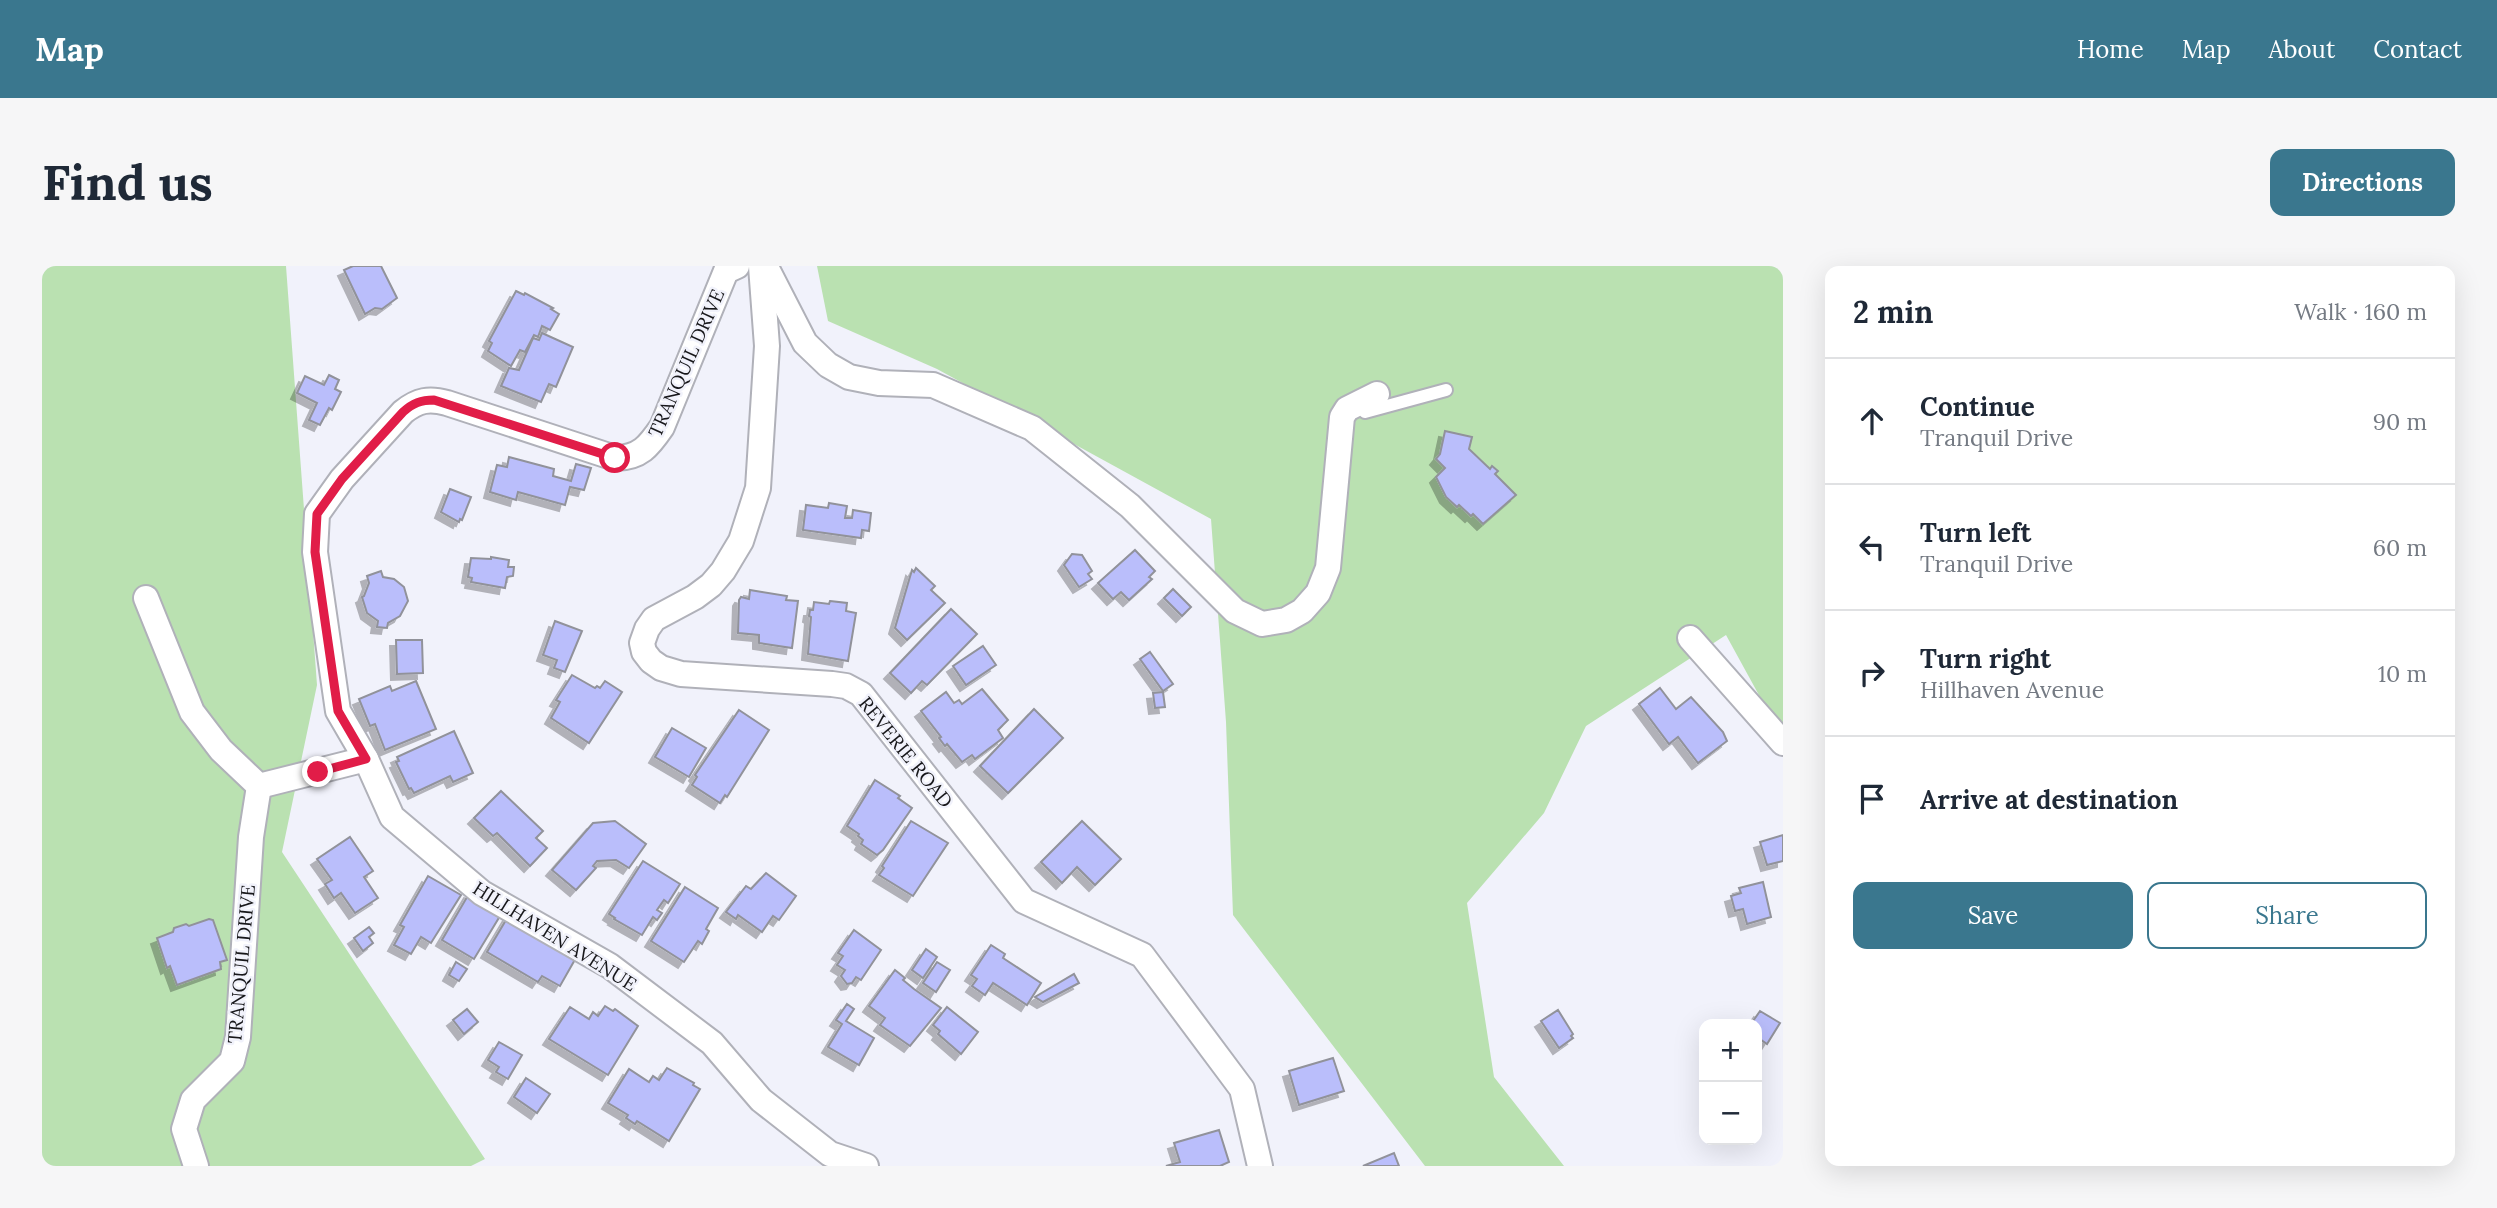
<!DOCTYPE html>
<meta charset="utf-8">
<style>
:root{--surface:#fff;--page:#f6f6f7;--text:#1f2937;--muted:#747a83;--line:#e0e1e3;--accent:#3a778e}
body{margin:0;font-family:Lora,serif;background:var(--page);color:var(--text)}
.controls{position:absolute;right:21px;bottom:21px;display:grid;overflow:hidden;border-radius:14px;box-shadow:0 7px 28px #0002}
.controls button{width:63px;height:63px;display:grid;place-items:center;padding:0;border:0;border-bottom:2px solid var(--line);background:var(--surface);color:var(--text);font:35px sans-serif}
.stop{position:absolute;width:21px;height:21px;margin:-16px;border:5px solid #e11d48;border-radius:50%;background:#fff}
.stop.end{background:#e11d48;border-color:#fff;box-shadow:0 2px 7px #0008}
.list{margin:0;padding:0;list-style:none}
h2{display:flex;justify-content:space-between;align-items:center;height:91px;margin:0;padding:0 28px;font-size:30px}
h2 small{font-size:23px;font-weight:400;color:var(--muted)}
.list li{display:grid;grid-template-columns:46px 1fr auto;gap:21px;align-items:center;box-sizing:border-box;height:126px;padding:0 28px;border-top:2px solid var(--line)}
.list b{display:block;font-size:26px;white-space:nowrap}
.list p{margin:0;font-size:23px;white-space:nowrap;color:var(--muted)}
.list em{font-size:23px;font-style:normal;color:var(--muted)}
.actions{display:flex;gap:14px;padding:21px 28px}
.actions a{flex:1;padding:16px 0;border:2px solid var(--accent);border-radius:14px;text-align:center;font-size:24px;color:var(--accent)}
.actions .main{background:var(--accent);color:#fff}
.icon{flex:none;width:38px;height:38px;fill:none;stroke:currentColor;stroke-width:2;stroke-linecap:round;stroke-linejoin:round}
.map{position:relative;flex:none;width:1741px;height:900px;overflow:hidden;border-radius:14px}
header{display:flex;align-items:center;gap:42px;box-sizing:border-box;height:98px;padding:0 35px;background:var(--accent);color:#fff}
header strong{font-size:33px}
nav{display:flex;gap:38px;margin-inline-start:auto;font-size:24px}
.intro{display:flex;align-items:center;justify-content:space-between;box-sizing:border-box;height:168px;padding:0 42px}
h1{margin:0;font-size:49px}
.button{padding:18px 32px;border-radius:14px;background:var(--accent);color:#fff;font-size:24px;font-weight:700}
main{display:flex;gap:42px;padding:0 42px}
aside{flex:1;background:var(--surface);border-radius:14px;box-shadow:0 7px 28px #0002}
.map>svg:first-child{display:block}
</style>
<header>
<strong>Map</strong>
<nav><a>Home</a><a>Map</a><a>About</a><a>Contact</a></nav>
</header>
<div class="intro"><h1>Find us</h1><a class="button">Directions</a></div>
<main>
<div class="map">
<svg width="1741" height="900" viewBox="0 0 1741 900">
<defs>
<filter id="shadow"><feDropShadow dx="-6" dy="6" stdDeviation="0" flood-color="#0004"/></filter>
</defs>
<rect width="100%" height="100%" fill="#f1f2fb"/>
<!-- green -->
<g fill="#bae1b1">
<path d="M0 0H244L275 419 240 586 443 893 429 900H0Z"/>
<path d="M775 0H1741V473L1684 369 1544 460 1502 547 1425 637 1452 811 1522 900H1383L1191 649 1184 456 1169 253 895 103 786 55Z"/>
</g>
<!-- building -->
<g fill="#babefb" stroke="#91929a" stroke-width="2" filter="url(#shadow)">
<path d="M311 0H339L355 32 340 43 333 42 323 48 302 4Z"/>
<path d="M474 25 482 29 483 27 511 42 509 43 517 48 508 64 500 60 496 71 492 69 483 86 478 84 469 100 446 85 450 77 447 75Z"/>
<path d="M500 67 531 81 514 121 507 118 499 136 459 120 467 102 477 104 491 72 497 74Z"/>
<path d="M287 109 297 114 293 123 299 126 290 144 287 142 278 159 267 154 275 137 255 127 263 110 282 119Z"/>
<path d="M1403 165 1430 171 1427 183 1448 203 1450 200 1456 205 1453 208 1474 229 1441 258 1431 248 1429 250 1417 239 1415 241 1404 231 1394 211 1403 202 1394 193 1398 188Z"/>
<path d="M467 191 512 203 511 210 529 215 534 198 549 202 542 224 528 221 523 239 476 226 474 234 448 226 455 199 465 201Z"/>
<path d="M408 223 429 231 420 254 418 253 417 256 399 246Z"/>
<path d="M787 237 805 240 803 252H810L811 244 829 247 827 265 820 264 819 272 761 264 764 239 786 242Z"/>
<path d="M1093 284 1113 305 1107 311 1110 313 1087 334 1079 326 1071 333 1056 317Z"/>
<path d="M1030 288 1040 289 1050 305 1046 308 1050 313 1037 321 1022 299Z"/>
<path d="M449 291 467 294 466 301H472L471 310 465 311 463 322 429 316 430 312 426 311 429 292 449 293Z"/>
<path d="M874 302 893 320 889 324 903 337 865 374 853 362 870 304 872 306Z"/>
<path d="M339 305 341 311 352 313 362 321 366 335 358 350 346 357 345 362 335 361 336 355 325 347 320 331 322 330 327 317 325 310Z"/>
<path d="M1131 323 1149 341 1140 350 1122 332Z"/>
<path d="M708 324 745 330 744 334 756 335 750 382 717 377V369L696 367 697 334 699 331 707 333Z"/>
<path d="M788 335 805 337 804 345 814 347 806 395 766 388 769 351 767 350 768 344H771L772 336 787 338Z"/>
<path d="M909 343 935 368 885 419 880 415 869 427 848 407Z"/>
<path d="M513 355 540 365 523 406 512 402 515 394 501 389Z"/>
<path d="M354 374H380L381 407 355 408Z"/>
<path d="M941 380 954 399 924 419 911 400Z"/>
<path d="M1108 386 1131 418 1121 425 1098 393Z"/>
<path d="M530 409 553 422 555 420 558 422 563 415 580 426 547 477 509 452 518 436 514 434Z"/>
<path d="M374 415 394 463 343 484 333 458 328 460 317 433 348 420 350 425Z"/>
<path d="M1618 422 1634 443 1649 431 1681 466 1685 475 1656 497 1636 471 1627 478 1597 438Z"/>
<path d="M940 423 966 454 956 464 961 472 933 493 930 489 920 496 905 478 903 480 897 472 899 471 879 445 904 426 912 437 917 434 920 438Z"/>
<path d="M1121 426 1123 441 1113 442 1111 427Z"/>
<path d="M992 443 1021 472 966 527 938 500Z"/>
<path d="M697 444 727 464 685 531 683 529 678 537 650 519 655 511 653 509Z"/>
<path d="M630 462 664 482 647 511 613 491Z"/>
<path d="M412 465 431 507 411 516 408 510 372 527 369 522 367 523 354 496 357 495 355 491Z"/>
<path d="M833 514 858 530 856 532 870 542 841 584 835 589 819 578 821 574 816 570 817 568 805 560Z"/>
<path d="M459 525 501 565 494 572 505 582 488 600 455 567 451 570 432 552Z"/>
<path d="M573 555 604 578 587 602 574 594 555 595 551 600 554 602 534 624 510 604 551 557Z"/>
<path d="M869 555 906 577 871 630 837 609 842 602 840 600Z"/>
<path d="M1040 555 1079 593 1053 619 1035 601 1020 617 999 596Z"/>
<path d="M1741 569V595L1725 599 1718 576Z"/>
<path d="M308 571 331 605 322 611 336 632 313 647 299 627 292 632 283 618 290 614 275 593Z"/>
<path d="M601 595 638 618 626 637 622 634 615 644 620 647 615 654 611 651 600 669 572 653 573 652 567 648Z"/>
<path d="M724 607 754 630 737 654 731 650 720 666 696 649 694 653 684 646 704 620 709 623Z"/>
<path d="M386 610 419 629 389 677 379 671 369 688 352 679 362 661 358 659Z"/>
<path d="M1721 616 1729 651 1705 658 1701 643 1693 645 1689 630 1699 627 1697 622Z"/>
<path d="M643 621 676 642 664 663 667 665 660 678 656 675 642 696 609 675Z"/>
<path d="M428 626 461 645 432 693 400 674Z"/>
<path d="M467 649 535 690 518 720 500 710 496 716 445 686Z"/>
<path d="M167 653 171 654 185 694 178 696 179 703 135 719 128 700 125 702 115 672 131 666 132 662 144 658 147 660Z"/>
<path d="M327 661 332 667 327 671 331 677 321 685 312 672Z"/>
<path d="M812 664 839 684 819 714 814 711 810 717 805 718 799 710 803 704 795 699 801 690 796 687Z"/>
<path d="M949 679 963 688 961 692 999 717 985 739 951 717 943 729 930 720 935 713 929 709Z"/>
<path d="M884 683 895 691 881 712 870 704Z"/>
<path d="M414 696 425 703 417 715 407 709Z"/>
<path d="M895 696 908 704 894 726 881 717Z"/>
<path d="M853 704 863 712 861 714 872 723 899 742 868 780 838 759 843 752 827 740Z"/>
<path d="M1032 708 1037 717 1001 736 993 731Z"/>
<path d="M805 738 812 743 804 755 832 772 817 799 786 781 800 758 794 754Z"/>
<path d="M563 740 571 745 573 743 596 760 566 809 507 773 528 741 547 753 551 746 556 750Z"/>
<path d="M905 741 936 766 919 788 896 768 898 765 891 759Z"/>
<path d="M425 743 436 756 422 768 411 754Z"/>
<path d="M1516 744 1531 768 1529 770 1531 772 1517 782 1499 755Z"/>
<path d="M1718 745 1738 757 1725 778 1715 771V758H1709Z"/>
<path d="M457 776 480 789 466 813 454 806 457 801 446 794Z"/>
<path d="M1291 792 1302 825 1257 839 1247 805Z"/>
<path d="M625 802 652 817 651 819 658 823 627 875 595 855 593 858 584 852 586 849 566 837 587 803 607 816 611 810 617 814Z"/>
<path d="M484 812 508 828 495 847 472 831Z"/>
<path d="M1177 864 1187 896 1178 900H1124L1138 896 1132 877Z"/>
<path d="M1352 887 1357 900H1321Z"/>
</g>
<g fill="none" stroke-linecap="round" stroke-linejoin="round">
<defs>
<path id="service" d="M1323 146 1404 124"/>
<g id="minor">
<path d="M719 0 725 80 716 222 699 275 681 305 669 319 653 331 612 353 605 363 600 377 602 386 609 395 619 402 639 408 790 418 804 420 819 428 982 635 1100 689 1200 823 1218 900"/>
<path d="M724 1 763 77 786 99 807 111 837 117 891 119 990 162 1088 240 1193 345 1220 358 1244 354 1260 345 1276 327 1286 302 1300 151 1305 143 1335 128"/>
<path d="M104 332 150 446 179 484 217 520 324 493 350 551 440 627 568 700 670 777 719 834 788 888 824 900"/>
<path d="M1648 372 1741 477"/>
<path d="M324 493 296 445 273 286 275 248 300 213 361 146C376 134 387 132 405 137L573 192C598 192 607 180 620 161L684 5 695 0"/>
<path d="M154 900 142 863 151 834 190 795 196 771 209 571 217 520"/>
</g>
</defs>
<!-- service casing -->
<use href="#service" stroke="#b0b1b9" stroke-width="16"/>
<!-- minor casing -->
<use href="#minor" stroke="#b0b1b9" stroke-width="28"/>
<!-- service -->
<use href="#service" stroke="#fff" stroke-width="12"/>
<!-- minor -->
<use href="#minor" stroke="#fff" stroke-width="24"/>
</g>
<g fill="none" stroke-linecap="round" stroke-linejoin="round">
<!-- route -->
<path stroke="#e11d48" stroke-width="9" d="M276 506 324 493 296 445 273 286 275 248 300 213 361 146C371 137 379 134 392 134L573 192"/>
</g>
<g text-anchor="middle" stroke-width="5" stroke-linejoin="round" paint-order="stroke">
<!-- street labels -->
<g font-size="19" fill="#17171a" stroke="#f1f2fb">
<text transform="translate(644 97) rotate(-66)" y="7">TRANQUIL DRIVE</text>
<text transform="translate(864 486) rotate(51)" y="7">REVERIE ROAD</text>
<text transform="translate(513 670) rotate(32)" y="7">HILLHAVEN AVENUE</text>
<text transform="translate(199 698) rotate(-85)" y="7">TRANQUIL DRIVE</text>
</g>
</g>
</svg>
<div class="controls">
<button>+</button>
<button>−</button>
</div>
<div class="stop" style="left:573px;top:192px"></div>
<div class="stop end" style="left:276px;top:506px"></div>
</div>
<aside>
<h2>2 min<small>Walk · 160 m</small></h2>
<ul class="list">
<li><svg class="icon" aria-label="ahead" viewBox="0 0 24 24"><path d="M12 20V5M6 11l6-6 6 6"/></svg><div><b>Continue</b><p>Tranquil Drive</p></div><em>90 m</em></li>
<li><svg class="icon" aria-label="left" viewBox="0 0 24 24"><path d="M17 20v-9H6M10 6l-5 5 5 5"/></svg><div><b>Turn left</b><p>Tranquil Drive</p></div><em>60 m</em></li>
<li><svg class="icon" aria-label="right" viewBox="0 0 24 24"><path d="M7 20v-9h11M14 6l5 5-5 5"/></svg><div><b>Turn right</b><p>Hillhaven Avenue</p></div><em>10 m</em></li>
<li><svg class="icon" aria-label="arrive" viewBox="0 0 24 24"><path d="M6 21V4h12l-3 4 3 4H6"/></svg><div><b>Arrive at destination</b></div></li>
</ul>
<div class="actions"><a class="main">Save</a><a>Share</a></div>
</aside>
</main>
